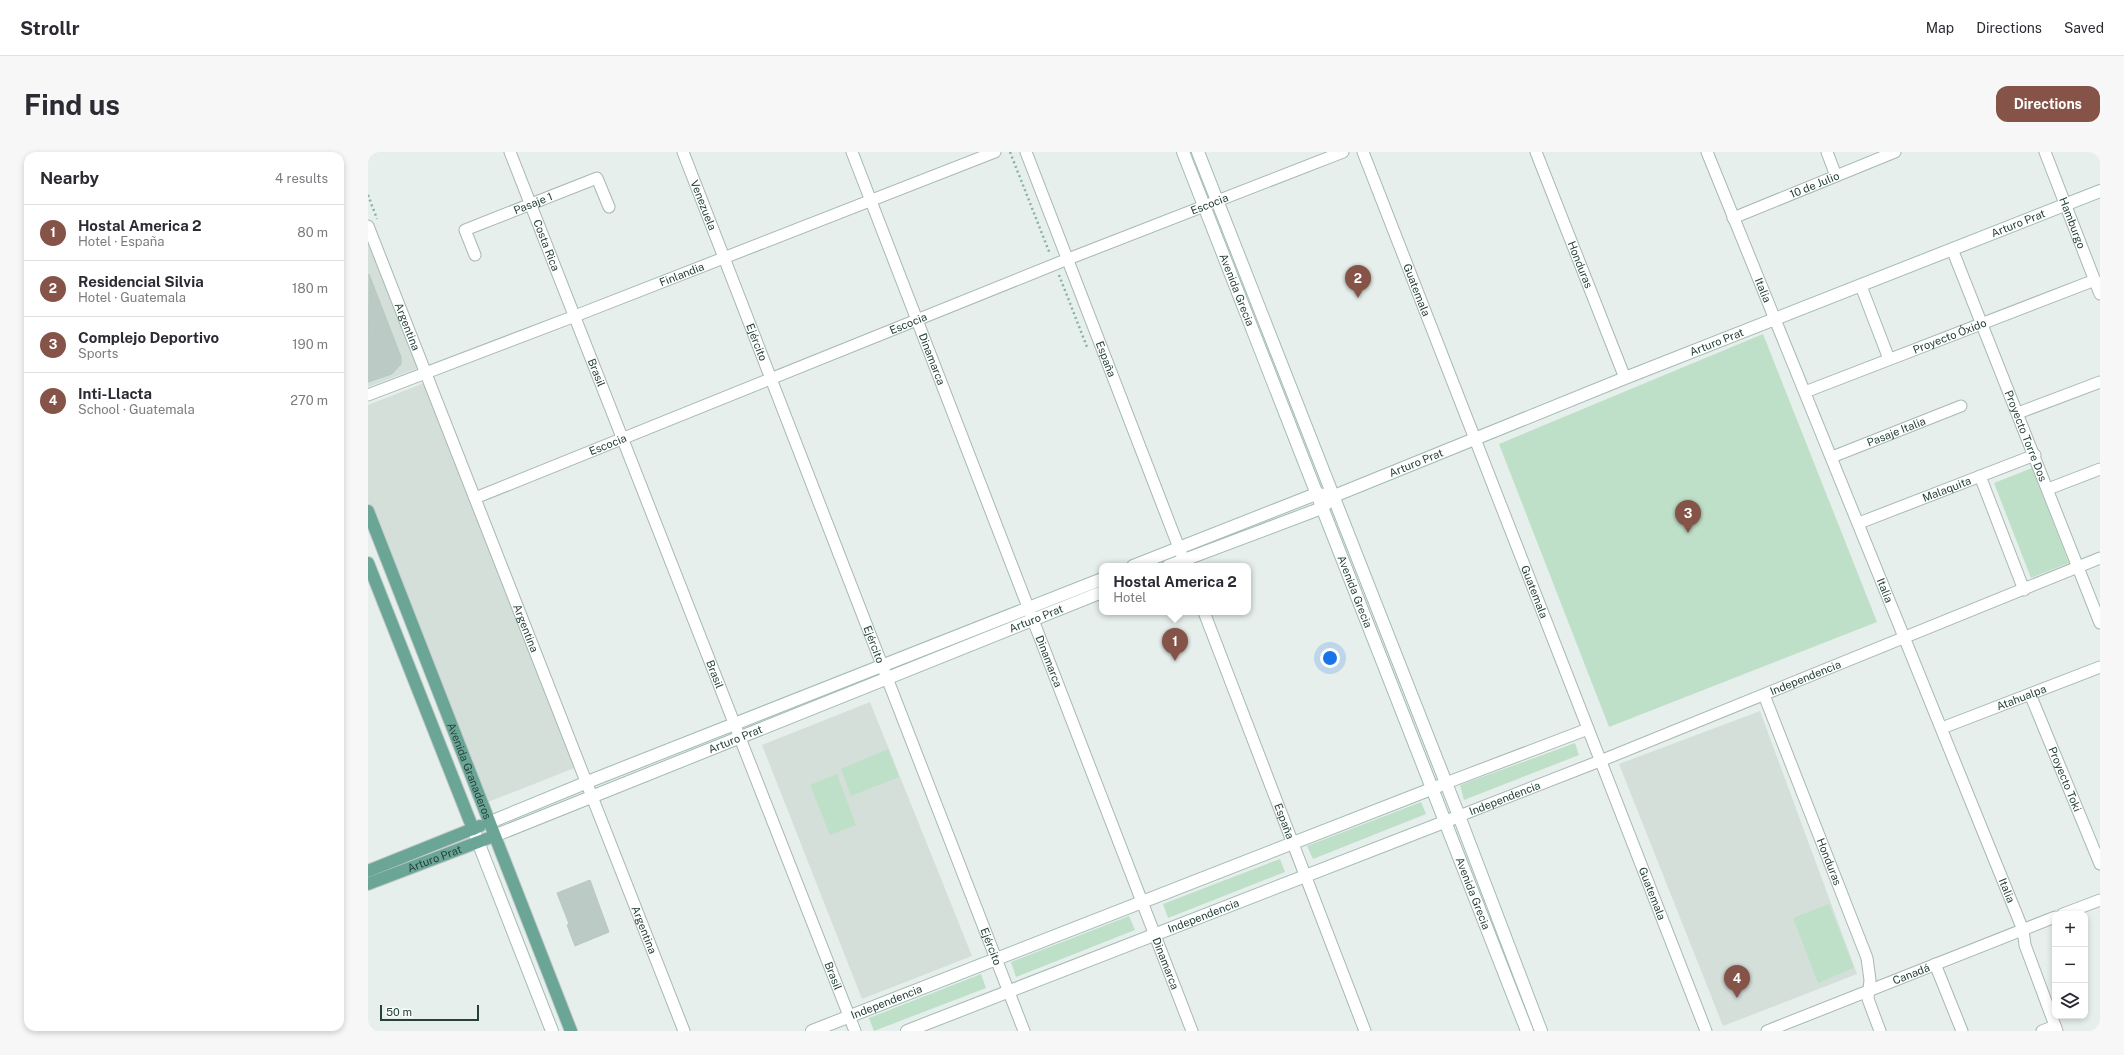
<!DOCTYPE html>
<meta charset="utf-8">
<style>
:root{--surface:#fff;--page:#f7f7f7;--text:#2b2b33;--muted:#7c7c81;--line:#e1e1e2;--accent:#855347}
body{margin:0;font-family:"Public Sans",sans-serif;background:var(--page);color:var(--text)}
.controls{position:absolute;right:12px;bottom:12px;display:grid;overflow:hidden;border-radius:8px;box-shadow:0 2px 6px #0003}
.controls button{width:36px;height:36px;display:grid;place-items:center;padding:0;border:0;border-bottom:1px solid var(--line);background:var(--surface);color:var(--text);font:20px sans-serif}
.scale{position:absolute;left:12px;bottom:10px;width:99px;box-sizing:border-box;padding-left:4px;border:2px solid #24423a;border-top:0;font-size:11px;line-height:14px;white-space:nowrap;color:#24423a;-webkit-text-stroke:3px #f7fbf9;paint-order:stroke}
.you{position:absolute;left:962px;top:506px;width:14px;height:14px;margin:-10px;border:3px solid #fff;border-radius:50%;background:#1a73e8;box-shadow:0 0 0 6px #1a73e833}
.badge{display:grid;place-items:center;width:26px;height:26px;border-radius:50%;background:var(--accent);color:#fff;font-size:13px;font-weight:700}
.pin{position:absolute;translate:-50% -33px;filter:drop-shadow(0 1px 2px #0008)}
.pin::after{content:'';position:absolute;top:21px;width:14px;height:12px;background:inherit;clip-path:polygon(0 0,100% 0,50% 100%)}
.popup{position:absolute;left:731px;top:411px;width:152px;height:52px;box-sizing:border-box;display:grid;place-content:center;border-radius:8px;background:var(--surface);filter:drop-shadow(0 1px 3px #0005);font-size:13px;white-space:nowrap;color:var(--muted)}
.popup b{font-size:15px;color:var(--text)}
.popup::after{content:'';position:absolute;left:50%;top:100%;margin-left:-8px;border:8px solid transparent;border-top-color:var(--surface)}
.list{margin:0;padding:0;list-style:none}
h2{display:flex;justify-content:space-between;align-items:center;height:52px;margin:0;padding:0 16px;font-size:17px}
h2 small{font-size:13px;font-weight:400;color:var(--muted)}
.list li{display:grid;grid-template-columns:26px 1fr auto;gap:12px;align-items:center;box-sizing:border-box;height:56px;padding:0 16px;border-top:1px solid var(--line)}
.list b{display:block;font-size:15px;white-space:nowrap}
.list p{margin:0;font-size:13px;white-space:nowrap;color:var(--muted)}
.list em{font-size:13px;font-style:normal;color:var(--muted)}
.icon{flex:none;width:22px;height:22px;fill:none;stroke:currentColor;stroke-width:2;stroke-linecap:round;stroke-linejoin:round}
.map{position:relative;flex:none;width:1732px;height:879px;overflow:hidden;border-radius:12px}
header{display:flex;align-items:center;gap:24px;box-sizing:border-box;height:56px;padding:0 20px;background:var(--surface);border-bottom:1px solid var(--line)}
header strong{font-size:19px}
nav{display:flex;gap:22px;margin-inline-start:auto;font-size:14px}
.intro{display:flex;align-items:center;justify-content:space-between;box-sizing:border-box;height:96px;padding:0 24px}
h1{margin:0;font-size:28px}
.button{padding:10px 18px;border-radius:12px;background:var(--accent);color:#fff;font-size:14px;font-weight:700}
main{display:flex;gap:24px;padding:0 24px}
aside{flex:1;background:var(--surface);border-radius:12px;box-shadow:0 2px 6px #0003}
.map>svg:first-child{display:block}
</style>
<header>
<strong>Strollr</strong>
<nav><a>Map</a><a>Directions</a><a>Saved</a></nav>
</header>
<div class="intro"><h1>Find us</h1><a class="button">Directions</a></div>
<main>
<aside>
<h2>Nearby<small>4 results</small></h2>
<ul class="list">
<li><span class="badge">1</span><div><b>Hostal America 2</b><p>Hotel · España</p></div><em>80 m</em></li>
<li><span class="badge">2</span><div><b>Residencial Silvia</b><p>Hotel · Guatemala</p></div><em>180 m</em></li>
<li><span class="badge">3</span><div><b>Complejo Deportivo</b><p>Sports</p></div><em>190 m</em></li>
<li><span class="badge">4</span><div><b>Inti-Llacta</b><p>School · Guatemala</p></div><em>270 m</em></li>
</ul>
</aside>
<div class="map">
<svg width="1732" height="879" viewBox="0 0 1732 879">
<rect width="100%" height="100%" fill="#e6efeb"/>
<!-- built -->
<g fill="#d4dfda">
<path d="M0 84 50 216 0 235Z"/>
<path d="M56 231 209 615 120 650 0 350V253Z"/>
<path d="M502 550 604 804 494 847 394 593Z"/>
<path d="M1392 559 1489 822 1355 874 1251 612Z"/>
</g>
<!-- green -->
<g fill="#bfe0c8">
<path d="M1395 182 1509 470 1241 575 1131 292Z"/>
<path d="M1664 316 1701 411 1663 426 1626 331Z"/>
<path d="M1207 591 1211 603 1096 648 1092 633Z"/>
<path d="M520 597 531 625 483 644 473 617Z"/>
<path d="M469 622 488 673 462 683 442 633Z"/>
<path d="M1053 650 1058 662 945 707 939 694Z"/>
<path d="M912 707 917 720 800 766 795 752Z"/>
<path d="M1461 752 1486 816 1450 831 1425 766Z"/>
<path d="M761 764 767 778 648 825 643 810Z"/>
<path d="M613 822 618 836 506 879 501 866Z"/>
</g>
<!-- building -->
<g fill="#bbcac4" stroke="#b8c9c2">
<path d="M1 122 33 205V212L24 222 0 230Z"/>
<path d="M222 728 241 780 207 794 199 773 201 772 189 741Z"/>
</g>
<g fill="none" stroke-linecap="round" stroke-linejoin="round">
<defs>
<g id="street">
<path id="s1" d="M142 0 487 879"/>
<path id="s2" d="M315 0 656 879"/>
<path id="s3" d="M484 0 824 879"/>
<path id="s4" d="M658 0 818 414"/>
<path id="s5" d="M995 0 1338 879"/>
<path id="s6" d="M1168 0 1257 226"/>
<path id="s7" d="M1339 0 1655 778 1657 793 1689 879"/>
<path d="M1459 0 1468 24"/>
<path id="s8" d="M1677 0 1732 142"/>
<path id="s9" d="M1365 66 1527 0"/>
<path id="s10" d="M0 74 316 879"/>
<path id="s11" d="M1584 97 1732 471"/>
<path id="s12" d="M107 103 97 78 229 26 241 55"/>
<path d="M1493 134 1521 207"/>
<path id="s13" d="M1437 240 1727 128"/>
<path id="s14" d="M0 243 207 164 627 0"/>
<path d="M1650 261 1732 230"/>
<path id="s15" d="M1464 305 1593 254"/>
<path d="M1612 324 1656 438"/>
<path d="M1680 337 1732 317"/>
<path id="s16" d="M107 346 700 107 975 0"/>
<path id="s17" d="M1491 371 1667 303"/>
<path id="s18" d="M836 460 997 879"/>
<path id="s19" d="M1662 542 1732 712"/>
<path id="s20" d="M1396 543 1499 806 1502 828 1500 847 1512 879"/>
<path id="s21" d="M1574 576 1732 515"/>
<path d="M1078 631 1220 577"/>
<path id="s22" d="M1091 664 1232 609 1732 406"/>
<path d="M1695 762 1732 748"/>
<path d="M1567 812 1594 879"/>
<path id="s23" d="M1399 879 1687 765"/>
<path d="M1674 879 1687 874"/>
</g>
<g id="secondary">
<path id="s24" d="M815 0 1159 879"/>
<path d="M830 0 1091 664 1173 879"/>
<path d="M765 414 948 342 957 343"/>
<path id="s25" d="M800 414 954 356 966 344 1257 226 1732 39"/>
<path d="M120 671 227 627 734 427"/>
<path d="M105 677 184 879"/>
<path id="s26" d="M126 684 734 440"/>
<path id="s27" d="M444 879 1071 634"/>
<path id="s28" d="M539 879 1084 667"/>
</g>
<g id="primary">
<path id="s29" d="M0 359 203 879"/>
<path d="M0 411 105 677"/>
<path d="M0 719 112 674"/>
<path id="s30" d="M0 732 126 684"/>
</g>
</defs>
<!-- street casing -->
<use href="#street" stroke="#a8b8b2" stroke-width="13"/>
<!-- secondary casing -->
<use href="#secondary" stroke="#a4bbb3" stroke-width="14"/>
<!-- primary casing -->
<use href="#primary" stroke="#c2cac8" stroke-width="14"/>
<!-- path -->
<g stroke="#86b3a5" stroke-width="2.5" stroke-dasharray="2 3" stroke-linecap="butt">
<path d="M642 0 682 102"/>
<path d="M0 43 9 67"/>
<path d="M691 123 719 195"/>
</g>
<!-- street -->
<use href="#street" stroke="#fff" stroke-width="11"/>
<!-- secondary -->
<use href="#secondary" stroke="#fff" stroke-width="12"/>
<!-- primary -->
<use href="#primary" stroke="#6aa596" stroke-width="12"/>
</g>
<g text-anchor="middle" stroke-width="3" stroke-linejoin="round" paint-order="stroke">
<!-- street labels -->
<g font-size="11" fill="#24423a" stroke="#f7fbf9">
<text dy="4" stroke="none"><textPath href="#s9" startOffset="88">10 de Julio</textPath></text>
<text dy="4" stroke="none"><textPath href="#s12" startOffset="100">Pasaje 1</textPath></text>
<text dy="4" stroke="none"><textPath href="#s16" startOffset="791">Escocia</textPath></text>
<text dy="4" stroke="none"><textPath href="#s2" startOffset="57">Venezuela</textPath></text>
<text dy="4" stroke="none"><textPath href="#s8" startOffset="76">Hamburgo</textPath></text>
<text dy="4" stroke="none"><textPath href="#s25" startOffset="918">Arturo Prat</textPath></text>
<text dy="4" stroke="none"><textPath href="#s1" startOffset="100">Costa Rica</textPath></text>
<text dy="4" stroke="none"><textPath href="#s6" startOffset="121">Honduras</textPath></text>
<text dy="4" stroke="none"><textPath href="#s14" startOffset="336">Finlandia</textPath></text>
<text dy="4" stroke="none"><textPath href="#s24" startOffset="148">Avenida Grecia</textPath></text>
<text dy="4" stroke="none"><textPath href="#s5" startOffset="148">Guatemala</textPath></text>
<text dy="4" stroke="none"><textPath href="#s7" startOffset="149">Italia</textPath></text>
<text dy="4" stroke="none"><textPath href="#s16" startOffset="467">Escocia</textPath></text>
<text dy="4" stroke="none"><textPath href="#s10" startOffset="108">Argentina</textPath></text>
<text dy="4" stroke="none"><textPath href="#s13" startOffset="155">Proyecto Óxido</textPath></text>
<text dy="4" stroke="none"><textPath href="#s2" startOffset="204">Ejército</textPath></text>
<text dy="4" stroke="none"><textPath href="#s25" startOffset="594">Arturo Prat</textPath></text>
<text dy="4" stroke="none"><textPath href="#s3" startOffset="222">Dinamarca</textPath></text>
<text dy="4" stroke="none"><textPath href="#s4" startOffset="222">España</textPath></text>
<text dy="4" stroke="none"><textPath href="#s1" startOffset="237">Brasil</textPath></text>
<text dy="4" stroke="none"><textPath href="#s15" startOffset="69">Pasaje Italia</textPath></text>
<text dy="4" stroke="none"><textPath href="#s11" startOffset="201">Proyecto Torre Dos</textPath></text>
<text dy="4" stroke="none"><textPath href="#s16" startOffset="143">Escocia</textPath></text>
<text dy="4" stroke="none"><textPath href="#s25" startOffset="270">Arturo Prat</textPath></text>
<text dy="4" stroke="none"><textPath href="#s17" startOffset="94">Malaquita</textPath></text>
<text dy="4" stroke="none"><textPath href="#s7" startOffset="473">Italia</textPath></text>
<text dy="4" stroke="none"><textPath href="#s24" startOffset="472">Avenida Grecia</textPath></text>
<text dy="4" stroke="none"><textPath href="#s5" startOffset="472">Guatemala</textPath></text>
<text dy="4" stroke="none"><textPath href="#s26" startOffset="584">Arturo Prat</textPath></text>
<text dy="4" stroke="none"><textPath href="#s10" startOffset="432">Argentina</textPath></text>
<text dy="4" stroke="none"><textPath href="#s2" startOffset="528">Ejército</textPath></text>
<text dy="4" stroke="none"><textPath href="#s3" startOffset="546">Dinamarca</textPath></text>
<text dy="4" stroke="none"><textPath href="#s1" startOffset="561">Brasil</textPath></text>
<text dy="4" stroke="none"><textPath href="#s22" startOffset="373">Independencia</textPath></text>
<text dy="4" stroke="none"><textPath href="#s21" startOffset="85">Atahualpa</textPath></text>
<text dy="4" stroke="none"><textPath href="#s26" startOffset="260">Arturo Prat</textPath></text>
<text dy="4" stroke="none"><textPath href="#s29" startOffset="279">Avenida Granaderos</textPath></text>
<text dy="4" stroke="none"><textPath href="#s19" startOffset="92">Proyecto Toki</textPath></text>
<text dy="4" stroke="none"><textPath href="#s22" startOffset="49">Independencia</textPath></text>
<text dy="4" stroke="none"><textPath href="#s18" startOffset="224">España</textPath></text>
<text dy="4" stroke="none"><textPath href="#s30" startOffset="71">Arturo Prat</textPath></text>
<text dy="4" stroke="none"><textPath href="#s20" startOffset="179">Honduras</textPath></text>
<text dy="4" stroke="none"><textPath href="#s7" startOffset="797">Italia</textPath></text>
<text dy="4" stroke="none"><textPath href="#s24" startOffset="796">Avenida Grecia</textPath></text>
<text dy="4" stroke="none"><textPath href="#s5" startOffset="796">Guatemala</textPath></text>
<text dy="4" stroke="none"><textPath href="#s28" startOffset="318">Independencia</textPath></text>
<text dy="4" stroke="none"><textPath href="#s10" startOffset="756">Argentina</textPath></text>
<text dy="4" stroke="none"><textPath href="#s2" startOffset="852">Ejército</textPath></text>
<text dy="4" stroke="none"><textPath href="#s3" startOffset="870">Dinamarca</textPath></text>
<text dy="4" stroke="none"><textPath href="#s23" startOffset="155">Canadá</textPath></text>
<text dy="4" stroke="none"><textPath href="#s1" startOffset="885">Brasil</textPath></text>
<text dy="4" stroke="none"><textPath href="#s27" startOffset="80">Independencia</textPath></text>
</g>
</g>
</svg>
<div class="controls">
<button>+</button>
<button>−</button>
<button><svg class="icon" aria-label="layers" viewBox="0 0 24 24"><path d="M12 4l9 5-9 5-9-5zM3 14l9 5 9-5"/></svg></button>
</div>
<div class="scale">50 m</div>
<div class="you"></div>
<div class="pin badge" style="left:807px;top:509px">1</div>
<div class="popup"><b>Hostal America 2</b>Hotel</div>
<div class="pin badge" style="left:990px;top:146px">2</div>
<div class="pin badge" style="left:1320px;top:381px">3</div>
<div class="pin badge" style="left:1369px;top:846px">4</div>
</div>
</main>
